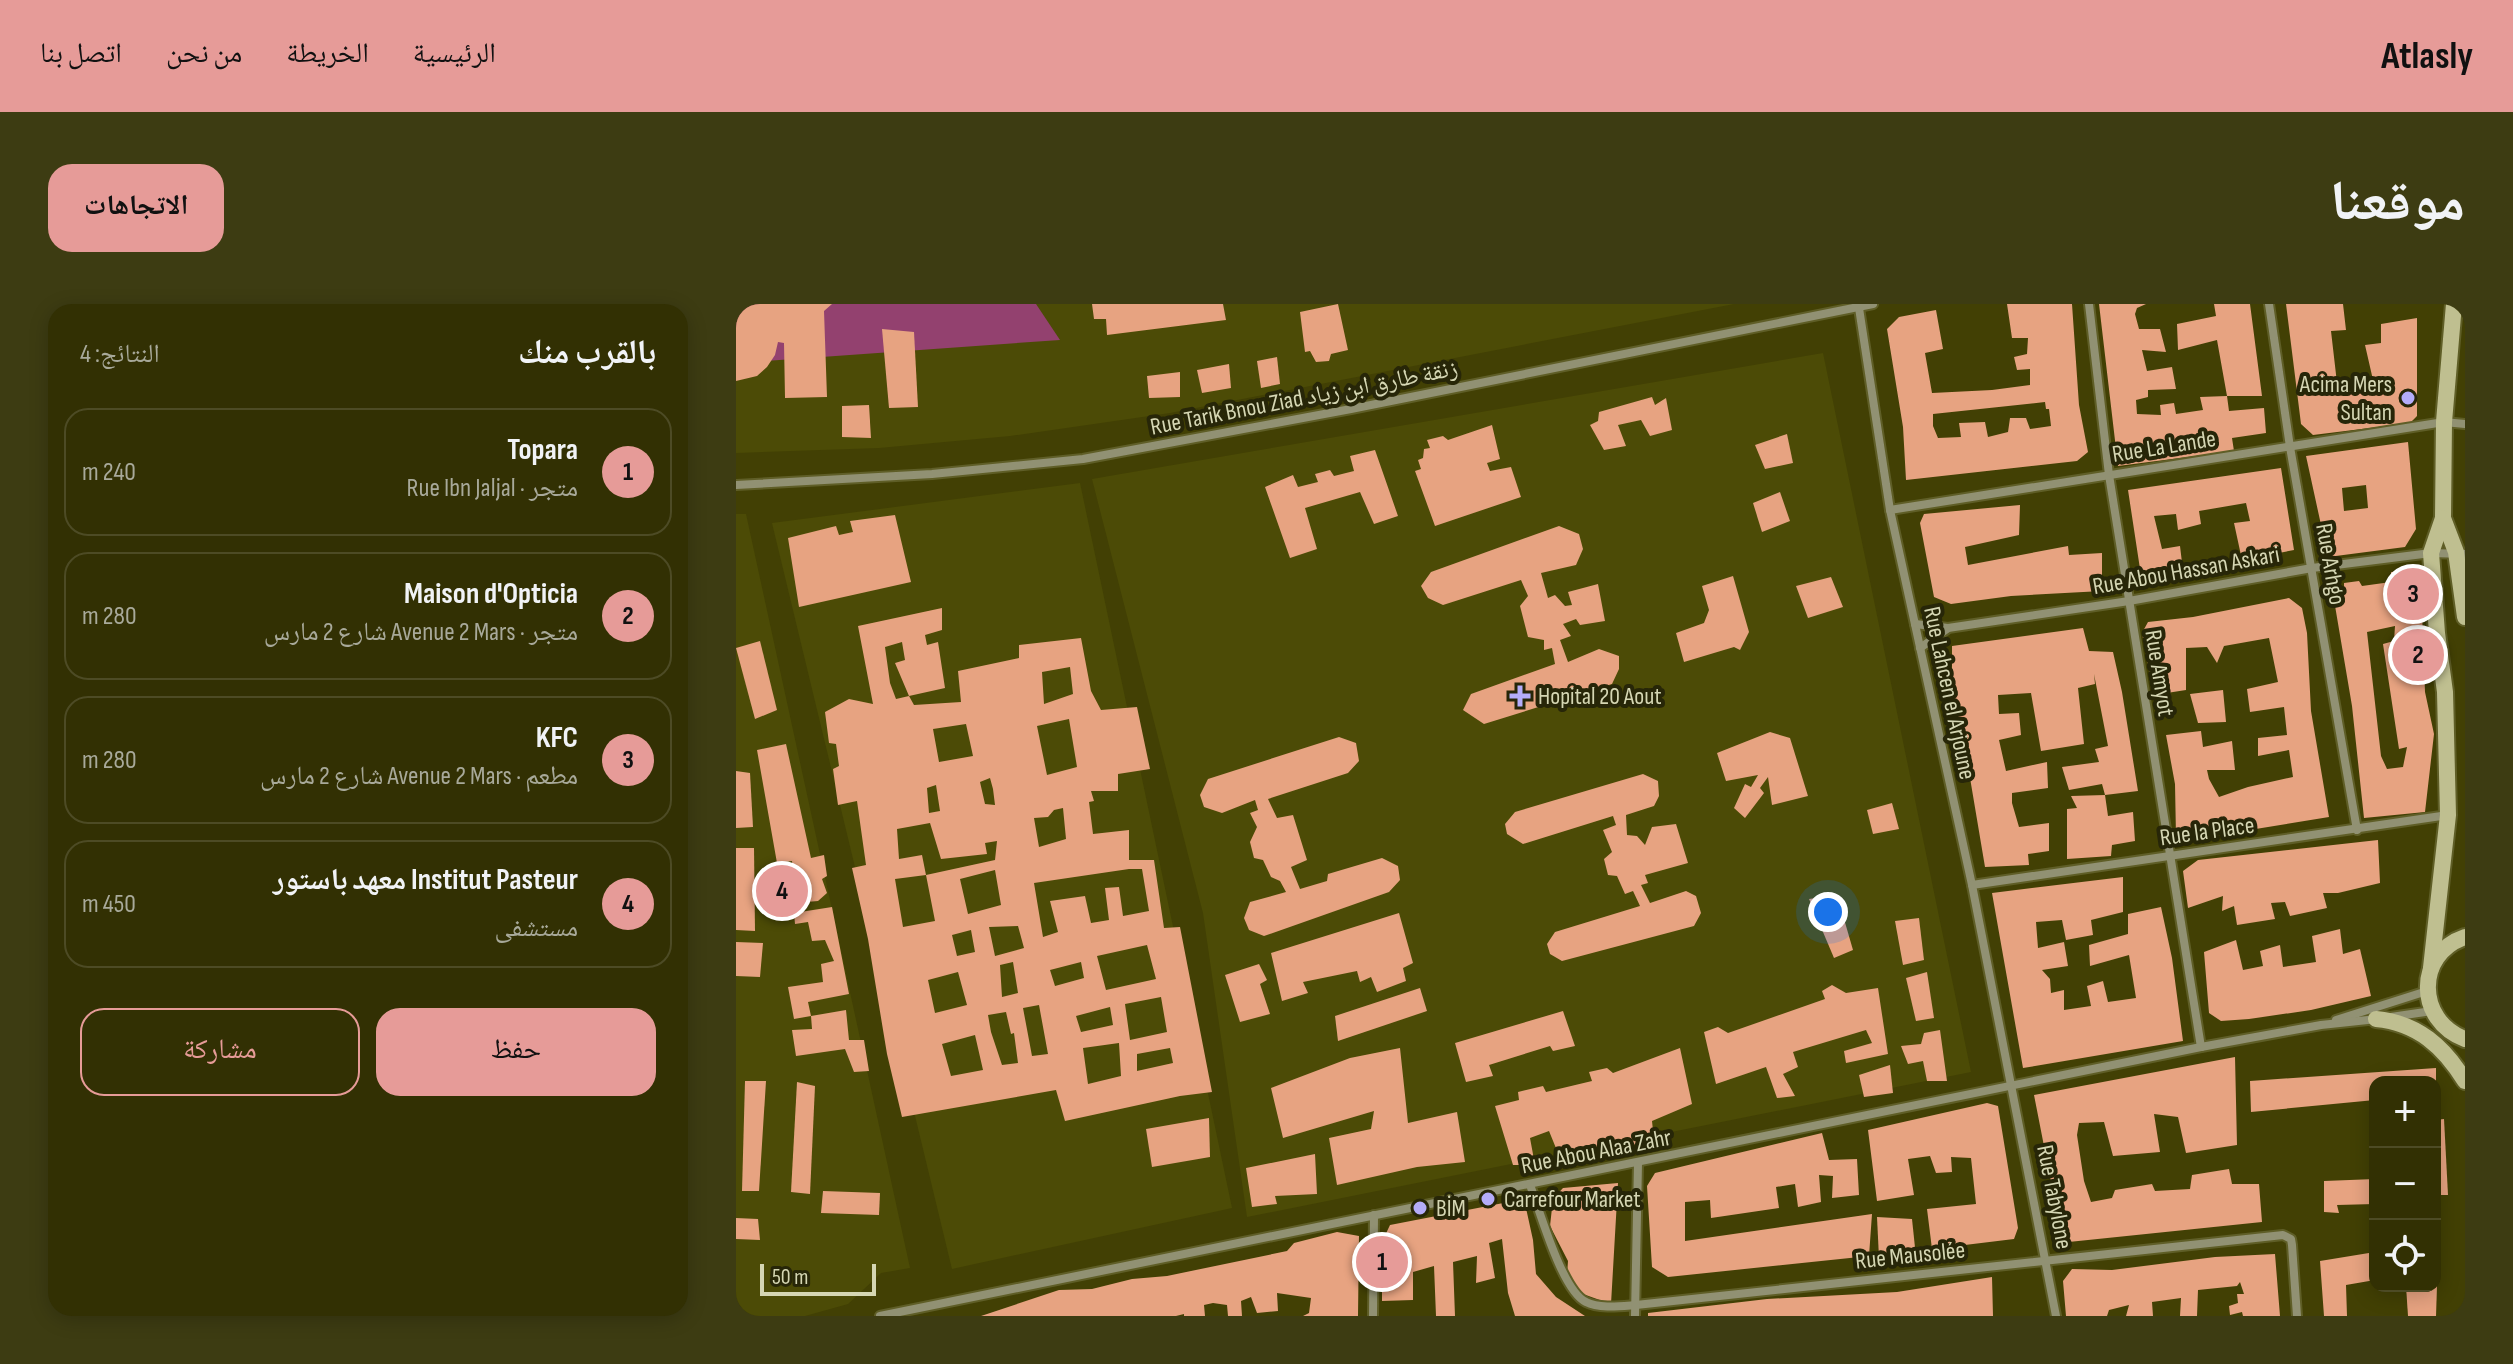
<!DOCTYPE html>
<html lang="ar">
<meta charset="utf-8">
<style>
:root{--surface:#323003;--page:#3d3c12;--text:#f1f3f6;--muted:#a8a99a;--line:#4d4b25;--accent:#e69b98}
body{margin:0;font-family:"Sofia Sans Condensed","Noto Naskh Arabic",sans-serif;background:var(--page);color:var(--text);direction:rtl}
.controls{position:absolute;right:24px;bottom:24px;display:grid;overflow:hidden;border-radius:16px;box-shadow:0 4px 20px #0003}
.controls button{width:72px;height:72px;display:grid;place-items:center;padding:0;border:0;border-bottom:2px solid var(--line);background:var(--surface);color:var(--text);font:40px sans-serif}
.scale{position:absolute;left:24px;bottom:20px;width:116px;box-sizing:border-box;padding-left:8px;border:4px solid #d5d6b3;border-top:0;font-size:22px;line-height:28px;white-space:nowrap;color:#d5d6b3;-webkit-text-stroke:6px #272608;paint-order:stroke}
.you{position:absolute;left:1092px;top:608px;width:28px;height:28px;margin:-20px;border:6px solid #fff;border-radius:50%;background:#1a73e8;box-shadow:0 0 0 12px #1a73e833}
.badge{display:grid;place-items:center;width:52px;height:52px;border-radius:50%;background:var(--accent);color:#111;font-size:26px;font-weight:700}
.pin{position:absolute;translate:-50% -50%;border:4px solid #fff;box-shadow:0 2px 8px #0006}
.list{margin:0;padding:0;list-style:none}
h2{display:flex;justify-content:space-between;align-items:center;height:104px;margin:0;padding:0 32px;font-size:34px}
h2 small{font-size:26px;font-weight:400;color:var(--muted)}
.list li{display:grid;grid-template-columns:52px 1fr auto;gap:24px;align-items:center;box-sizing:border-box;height:128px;margin:0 16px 16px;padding:0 16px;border:2px solid var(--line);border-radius:24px}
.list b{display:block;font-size:30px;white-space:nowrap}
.list p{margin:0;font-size:26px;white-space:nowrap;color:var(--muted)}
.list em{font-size:26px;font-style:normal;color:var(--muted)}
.actions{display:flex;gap:16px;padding:24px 32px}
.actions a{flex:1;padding:18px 0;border:2px solid var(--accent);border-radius:24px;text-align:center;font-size:28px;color:var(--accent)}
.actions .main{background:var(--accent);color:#111}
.icon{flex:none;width:44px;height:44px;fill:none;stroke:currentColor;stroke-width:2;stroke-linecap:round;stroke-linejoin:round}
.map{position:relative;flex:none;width:1729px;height:1012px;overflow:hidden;direction:ltr;border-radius:24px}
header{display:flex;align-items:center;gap:48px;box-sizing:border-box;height:112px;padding:0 40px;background:var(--accent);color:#111}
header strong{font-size:38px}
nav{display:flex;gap:44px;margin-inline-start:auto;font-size:28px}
.intro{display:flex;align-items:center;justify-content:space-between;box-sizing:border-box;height:192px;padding:0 48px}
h1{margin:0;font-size:56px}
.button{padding:20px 36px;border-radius:24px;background:var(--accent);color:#111;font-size:28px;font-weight:700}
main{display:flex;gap:48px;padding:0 48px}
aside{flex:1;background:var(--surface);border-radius:24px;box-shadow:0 4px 20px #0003}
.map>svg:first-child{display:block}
</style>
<header>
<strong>Atlasly</strong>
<nav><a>الرئيسية</a><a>الخريطة</a><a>من نحن</a><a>اتصل بنا</a></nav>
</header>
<div class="intro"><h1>موقعنا</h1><a class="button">الاتجاهات</a></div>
<main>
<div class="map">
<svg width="1729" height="1012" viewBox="0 0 1729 1012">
<rect width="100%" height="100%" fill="#424004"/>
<!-- built -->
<g fill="#4c4b06">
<path d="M0 0H998L434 109 274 132 143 144 0 149Z"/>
<path d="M1087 49 1235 768 511 913 467 609 356 175Z"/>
<path d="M344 179 496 904 216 965 36 219Z"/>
<path d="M0 210H10L174 964 145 969 112 1000 69 1012H0Z"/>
</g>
<!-- green -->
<path fill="#93416f" d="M0 0H300L324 36 0 59Z"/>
<!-- building -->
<g fill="#e7a381" fill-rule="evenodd">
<path d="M0 0H96L88 7 91 93 49 94 48 39 42 38 39 51 31 63 21 72 0 77Z"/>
<path d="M356 0H487L490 16 371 31 370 15H358Z"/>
<path d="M602 0 612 46 595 50 593 57 580 58 574 47 569 48 564 8Z"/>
<path d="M1271 0H1336L1343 101 1352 148 1341 157 1170 176 1167 123 1151 25 1163 13 1200 6 1207 45 1189 49 1196 89 1256 86 1294 81V65L1281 66 1278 53 1291 50 1292 34H1276ZM1309 98 1310 105H1313L1315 122 1294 125 1290 114H1274L1272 128 1252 133 1249 118 1223 119 1225 133 1202 134 1197 122V110Z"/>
<path d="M1363 0H1410L1401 4 1399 10 1403 25H1424L1430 48 1406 46 1411 67 1436 63 1440 85 1412 86V93L1400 96 1401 110 1425 111 1424 101 1438 99 1440 110 1467 106 1464 93 1491 92 1493 107 1528 104 1530 129 1496 134 1498 147 1382 162Z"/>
<path d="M1478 0H1514L1526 92H1491L1481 36 1442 46 1441 20 1480 12Z"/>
<path d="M1550 0H1607L1610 26 1595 27 1601 79 1617 80 1637 76 1629 41 1645 39V20L1681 14V112L1674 119 1577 131 1565 120Z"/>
<path d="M146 25 178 28 182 103 153 104Z"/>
<path d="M541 53 544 80 525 84 521 57Z"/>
<path d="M493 60 495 84 466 89 461 66Z"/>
<path d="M444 68V93L413 94 411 72Z"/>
<path d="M916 93 919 101 930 94 936 126 914 132 905 116 882 121 890 142 868 146 854 121 862 117 863 108Z"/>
<path d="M133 101 135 134 106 133V102Z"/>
<path d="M756 121 764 155 751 159 754 167 775 163 785 193 699 222 679 167 685 165 682 156 687 154 688 145 694 144 691 136 707 132 712 136Z"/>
<path d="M1051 130 1057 159 1029 165 1019 141Z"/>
<path d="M1672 138 1680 225 1669 243 1592 253 1570 152ZM1630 181 1632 204 1608 207 1606 184Z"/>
<path d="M639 146 662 212 638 220 624 188 569 204 581 245 554 254 529 183 557 171 562 183 582 178 579 170 594 166 598 172 618 167 614 152Z"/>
<path d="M1545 164 1558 246 1506 256 1498 219 1514 217 1510 199 1463 207 1465 220 1442 226 1440 210 1418 212 1426 245 1444 242 1448 275 1406 278 1392 186Z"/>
<path d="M1044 188 1054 217 1026 228 1017 199Z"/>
<path d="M1284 201 1283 231 1229 243 1232 261 1332 242 1333 251 1366 249V287L1275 292 1215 300 1198 293 1184 219 1188 210Z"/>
<path d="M159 211 175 278 63 303 52 234 100 222 103 231 117 228 114 217Z"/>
<path d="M823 222 843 230 847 245 840 261 805 269 812 294 819 291 829 302 836 301 832 288 862 280 869 317 844 321 840 315 827 320 835 332 824 336 832 358 863 345 883 352V365L876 380 748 420 727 406 735 390 819 360 816 344 808 346V336L792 333 784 302 792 292 785 276 707 301 692 294 685 282 695 268Z"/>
<path d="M1676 267 1680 277 1685 281 1689 388 1698 430 1689 508 1628 514 1616 402 1596 284H1608V279L1623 277 1626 282 1655 278V268ZM1659 322 1658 337 1647 340 1663 445 1671 443 1667 463 1651 465 1645 452 1631 328Z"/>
<path d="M997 272 1013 328 1004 346 998 343 948 358 940 329 968 319 973 306 966 282Z"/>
<path d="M1095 273 1107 303 1072 314 1060 282Z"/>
<path d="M1553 294 1566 304 1571 329 1575 407 1593 513 1452 536 1440 533 1439 480 1430 431 1465 427 1467 443 1496 437 1499 466H1471L1473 475 1483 493 1512 483 1557 473 1553 446 1522 452V434L1551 431 1548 403 1514 408 1511 385 1542 378 1533 334 1488 342 1481 359 1471 343 1450 344V386L1418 391 1406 329 1412 318 1457 313Z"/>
<path d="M206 304V326L189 331 191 341 202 338 209 384 173 392 159 359 169 356 166 338 149 343 154 379 160 395 173 392 178 401 225 398 222 367 283 354V341L345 334 355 387 365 406 401 403 414 465 382 470V487H355L358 497 353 498 357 530 393 526V556H418L428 624 444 623 476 788 444 792 329 817 320 786 166 813 151 750 132 635 116 564 130 561 121 497 102 501 97 465 103 462 100 440 93 439 89 408 113 395 137 400 122 322ZM334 363 337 390 308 400 306 368ZM333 415 341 463 311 471 301 422ZM230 420 237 452 203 458 197 425ZM254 474 257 485 259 501 249 500 244 478ZM200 481 204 507 193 509 191 484ZM327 504 330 535 303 543 298 514 312 513 318 506ZM194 519 205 555 251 550 249 539 261 537 259 556 190 571 199 617 167 623 159 575 190 571 186 551 163 555 161 525ZM393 565H406L413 607 387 612 383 583 369 584 373 616 355 619 349 592 314 597 322 628 307 633 298 579ZM259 566 265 601 232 610 224 575ZM282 622 288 644 259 652 253 623ZM235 626 239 648 221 652 216 631ZM411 641 420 675 370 686 361 652ZM277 658 282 689 266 693 264 661ZM345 658 348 674 319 682 314 666ZM222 668 231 701 199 709 192 676ZM425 693 431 728 394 736 389 700ZM303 701 312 750 296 752 287 704ZM374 703 377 721 345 728 340 712ZM270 708 275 730 278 729 282 759 266 761 255 728 252 711ZM239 731 247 766 215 772 206 740ZM383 739 385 772 352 780 347 744ZM434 744 437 759 401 767V750Z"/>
<path d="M1347 324 1353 347 1377 348 1386 388 1402 487 1369 491 1372 512 1397 508 1399 537 1376 541 1375 552 1331 555V505L1341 504 1335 492 1369 491 1366 480 1333 486 1326 463 1363 458 1359 445 1372 442 1358 370 1359 380 1342 384 1348 440 1305 447 1295 389 1262 391 1263 410 1283 409 1285 431 1263 436 1270 467 1311 458 1312 484 1276 489V499L1283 523 1313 519V547L1292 550 1293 561 1249 563 1232 462 1216 393V342Z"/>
<path d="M24 337 41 406 19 415 0 344Z"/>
<path d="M1487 386 1490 418 1462 419 1454 390Z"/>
<path d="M1034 428 1054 434 1072 492 1036 501 1032 473 1024 484 1028 489 1009 514 998 504 1009 480 1015 483 1022 471 990 477 981 449Z"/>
<path d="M603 433 620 439 623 457 612 469 532 495 541 514 557 511 571 556 555 563 564 585 591 577 592 570 646 554 662 562 664 576 653 588 528 632 513 626 508 614 514 598 550 588 544 577 535 573 527 556 518 554 514 538 521 523 514 509 522 506 519 496 486 509 468 503 464 491 472 475Z"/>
<path d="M50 440 75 554 88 551 91 572 86 575 91 589 82 597 59 599 56 557 41 559 21 446Z"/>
<path d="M0 467 14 469 17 523 0 524Z"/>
<path d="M907 470 922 477 923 492 918 502 890 511 891 531 901 532 909 541 916 523 940 520 952 559 909 571 912 579 905 581 914 599 950 587 960 592 965 609 958 622 826 657 814 650 811 640 819 628 904 602 897 587 889 590 881 572 872 571 868 555 876 548 867 526 880 521 877 512 787 540 771 530 769 520 779 508Z"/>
<path d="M1156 499 1163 525 1137 530 1131 506Z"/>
<path d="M1642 536 1644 579 1602 589H1587L1591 604 1554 612 1549 598 1535 599 1539 615 1501 621 1498 602 1486 607 1487 592 1452 604 1447 567 1462 556Z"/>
<path d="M0 544H18L19 627 0 626Z"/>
<path d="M1387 573V608L1355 616 1357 631 1330 636 1326 616 1300 618 1302 644 1328 638 1332 662 1306 666 1314 675 1315 689 1328 686V706L1355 702 1351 682 1367 677 1372 698 1400 694 1393 651 1354 662 1353 641 1392 630V610L1425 603 1436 654 1447 737 1287 764 1256 589Z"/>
<path d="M1101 591 1117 646 1098 654 1073 595Z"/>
<path d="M96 603 113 690 72 698 75 712 110 706 113 736H128L133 767 118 768 109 745 60 752 56 726 76 725 75 712 58 715 52 683 87 678 85 660 98 657 89 636 76 637 72 618 59 620 58 609Z"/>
<path d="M663 609 677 659 667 664 670 677 641 688 635 673 624 678 621 667 567 678 572 689 546 697 535 649Z"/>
<path d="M1183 614 1188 656 1167 661 1159 617Z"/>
<path d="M1604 625 1607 650 1624 645 1635 692 1575 706 1513 715 1485 717 1473 709 1468 648 1500 636 1507 666 1527 662 1524 647 1544 641 1547 663 1580 658 1576 632Z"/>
<path d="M0 638 27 639 24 673 0 672Z"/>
<path d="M523 660 531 676 524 680 534 710 504 718 489 671Z"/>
<path d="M1191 668 1198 714 1180 717 1170 674Z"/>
<path d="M1096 681 1110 689 1142 684 1152 750 1110 759 1108 747 1136 739 1130 726 1057 748 1062 763 1047 770 1059 792 1041 794 1030 763 980 780 968 728 982 723 992 729 1089 695 1086 687Z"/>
<path d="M684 684 691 707 602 737 599 712Z"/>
<path d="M827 707 839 742 817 747 814 742 753 761 757 772 730 778 719 739Z"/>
<path d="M1204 726 1211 777H1191L1187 757 1172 760 1165 742 1185 740 1188 729Z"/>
<path d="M664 744 672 819 721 808 729 858 681 863 601 881 593 834 635 825 638 807 547 834 535 784 614 754Z"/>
<path d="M944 744 956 800 916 817 918 836 857 850 824 854 813 827 794 834 799 861H777L759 802 783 796 782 788 807 782 810 788 856 777 853 768 871 764 877 769Z"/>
<path d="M1499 753 1501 841 1450 849 1442 813 1418 810 1424 848 1377 852 1368 818 1343 819 1341 831 1348 877 1355 898 1376 894 1379 886 1416 880 1419 887 1454 885 1456 871 1493 865 1496 880H1523L1526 918 1323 939 1316 883 1298 791Z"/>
<path d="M1154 761 1157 789 1128 793 1123 771Z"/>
<path d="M1700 764V778H1639V796L1515 808 1514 777Z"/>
<path d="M9 777H30L23 887H6Z"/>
<path d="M61 778 79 782 74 890 55 888Z"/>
<path d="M1251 799 1262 802 1282 924 1278 935 1196 945 1191 905 1240 900 1235 854 1215 853 1216 868 1200 869 1194 852 1172 855 1178 891 1141 897 1132 826Z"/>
<path d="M473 814 474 853 416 863 410 825Z"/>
<path d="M1708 815 1712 891H1699V816Z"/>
<path d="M1086 829 1093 856 1121 855 1123 891 1096 894 1097 872 1083 871 1085 898 1062 903 1059 880 1040 883 1043 904 975 914 974 896 949 898V937L1136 910 1133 952 932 973 916 963 911 882 919 869Z"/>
<path d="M579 850 581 890 539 892 541 900 516 903 510 864Z"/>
<path d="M1639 875V900L1601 901 1603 909 1588 908V877Z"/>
<path d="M882 879 875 1000 847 990 831 971 832 957 814 922 817 895 827 884Z"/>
<path d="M87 887 144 889 143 911 85 909Z"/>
<path d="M788 895 797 936 800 970 820 993 849 1012H779L772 989 766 935 753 939 759 974 740 979 741 952 717 958 719 1012H700L698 962 677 968V996L646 997V938L654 921Z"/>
<path d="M1141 913 1176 915 1180 953 1143 954Z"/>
<path d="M0 914 22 915 24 936 0 935Z"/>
<path d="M601 928 623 932 622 1012H567L573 1009 575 994 541 989 542 1007 521 1009 515 993 505 997 506 1012H492L491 1001 477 999 468 1001 469 1012H448V1010L440 1012H245L323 986 356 985 396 975 431 972 551 947 558 939Z"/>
<path d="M1639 948V976L1610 981 1611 1012H1588L1584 957Z"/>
<path d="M1539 950 1544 1012H1507L1506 1008 1494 1011 1493 1002 1502 999 1501 990H1508L1504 978 1501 982 1462 986 1461 1012H1444L1445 994 1416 998 1417 1012H1390L1393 1001 1373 1006 1371 1012H1330L1327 977 1336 965 1376 966 1479 953Z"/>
<path d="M1256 973 1257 1012H912V1009L1031 995 1161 988Z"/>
<path d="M1670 982H1701L1700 1012H1672Z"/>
</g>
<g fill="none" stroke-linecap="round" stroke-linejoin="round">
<defs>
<g id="street">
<path d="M1353 0 1373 171 1465 743"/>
<path d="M1533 0 1554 143 1621 526"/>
<path d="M1123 4 1154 206 1236 581 1320 1012"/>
<path d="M0 181 196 170 347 155 615 105 1137 0"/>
<path d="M1154 206 1708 118 1729 120"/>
<path d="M1179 320 1212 324 1393 297 1576 264 1695 249 1729 250"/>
<path d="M1184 344 1211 325"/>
<path d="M1236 581 1712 511"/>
<path d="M1655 713 1696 707"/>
<path d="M1600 716 1691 687"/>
<path d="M794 881C804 907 826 987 850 998 863 1005 886 1002 900 1001L1547 931 1555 935 1556 941 1561 1012"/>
<path d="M144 1012 1465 743 1585 721 1641 715"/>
<path d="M637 1012 638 911"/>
<path d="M899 1012 902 859"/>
</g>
<g id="secondary">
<path d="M1718 0 1708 118 1707 214 1720 248 1729 313"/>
<path d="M1729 633C1679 650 1680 717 1729 735"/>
<path d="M1695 664 1712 511 1709 388 1701 329 1695 249 1707 214"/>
<path d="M1640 715C1682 719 1708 743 1729 777"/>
</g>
</defs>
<!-- street casing -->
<use href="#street" stroke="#5f5e27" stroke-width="12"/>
<!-- secondary casing -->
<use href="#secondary" stroke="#5f5e27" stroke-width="20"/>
<!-- street -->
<use href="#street" stroke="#919173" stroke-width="8"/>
<!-- secondary -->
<use href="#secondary" stroke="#bfbf90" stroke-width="16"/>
</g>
<!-- markers -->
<g fill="#b4acf9" stroke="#272608" stroke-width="3">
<circle cx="1672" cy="94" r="8"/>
<path d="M780 380h8v8h8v8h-8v8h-8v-8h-8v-8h8z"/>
<circle cx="752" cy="895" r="8"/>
<circle cx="684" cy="904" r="8"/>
</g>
<g text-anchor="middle" stroke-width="8" stroke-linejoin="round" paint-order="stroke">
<!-- poi labels -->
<g font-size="24" fill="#d5d6b3" stroke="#272608" text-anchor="start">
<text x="1656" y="88" text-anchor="end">Acima Mers<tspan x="1656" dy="28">Sultan</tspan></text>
<text x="802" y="400">Hopital 20 Aout</text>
<text x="768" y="903">Carrefour Market</text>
<text x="700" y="912">BİM</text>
</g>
<!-- street labels -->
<g font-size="24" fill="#d5d6b3" stroke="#272608">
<text transform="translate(568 93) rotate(-11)" y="8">Rue Tarik Bnou Ziad زنقة طارق ابن زياد</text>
<text transform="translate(1428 142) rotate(-9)" y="8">Rue La Lande</text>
<text transform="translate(1595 260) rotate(80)" y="8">Rue Arhgo</text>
<text transform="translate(1450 266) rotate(-10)" y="8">Rue Abou Hassan Askari</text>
<text transform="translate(1424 369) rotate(81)" y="8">Rue Amyot</text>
<text transform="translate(1214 389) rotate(78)" y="8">Rue Lahcen el Arjoune</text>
<text transform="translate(1471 527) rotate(-8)" y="8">Rue la Place</text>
<text transform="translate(860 847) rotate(-11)" y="8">Rue Abou Alaa Zahr</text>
<text transform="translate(1319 893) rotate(79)" y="8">Rue Tabylone</text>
<text transform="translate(1174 951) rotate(-6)" y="8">Rue Mausolée</text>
</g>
</g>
</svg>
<div class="controls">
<button>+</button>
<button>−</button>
<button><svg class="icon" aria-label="locate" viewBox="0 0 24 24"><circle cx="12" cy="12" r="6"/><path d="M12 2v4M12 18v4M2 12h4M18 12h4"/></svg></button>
</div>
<div class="scale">50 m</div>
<div class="you"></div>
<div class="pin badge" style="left:646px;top:958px">1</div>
<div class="pin badge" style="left:1682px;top:351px">2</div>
<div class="pin badge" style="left:1677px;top:290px">3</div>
<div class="pin badge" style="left:46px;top:587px">4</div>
</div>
<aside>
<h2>بالقرب منك<small>النتائج: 4</small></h2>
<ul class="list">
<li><span class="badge">1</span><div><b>Topara</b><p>متجر · Rue Ibn Jaljal</p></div><em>240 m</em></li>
<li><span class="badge">2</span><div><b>Maison d'Opticia</b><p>متجر · Avenue 2 Mars شارع 2 مارس</p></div><em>280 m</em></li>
<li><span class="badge">3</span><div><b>KFC</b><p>مطعم · Avenue 2 Mars شارع 2 مارس</p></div><em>280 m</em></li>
<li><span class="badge">4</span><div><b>Institut Pasteur معهد باستور</b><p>مستشفى</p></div><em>450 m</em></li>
</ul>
<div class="actions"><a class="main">حفظ</a><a>مشاركة</a></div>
</aside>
</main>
